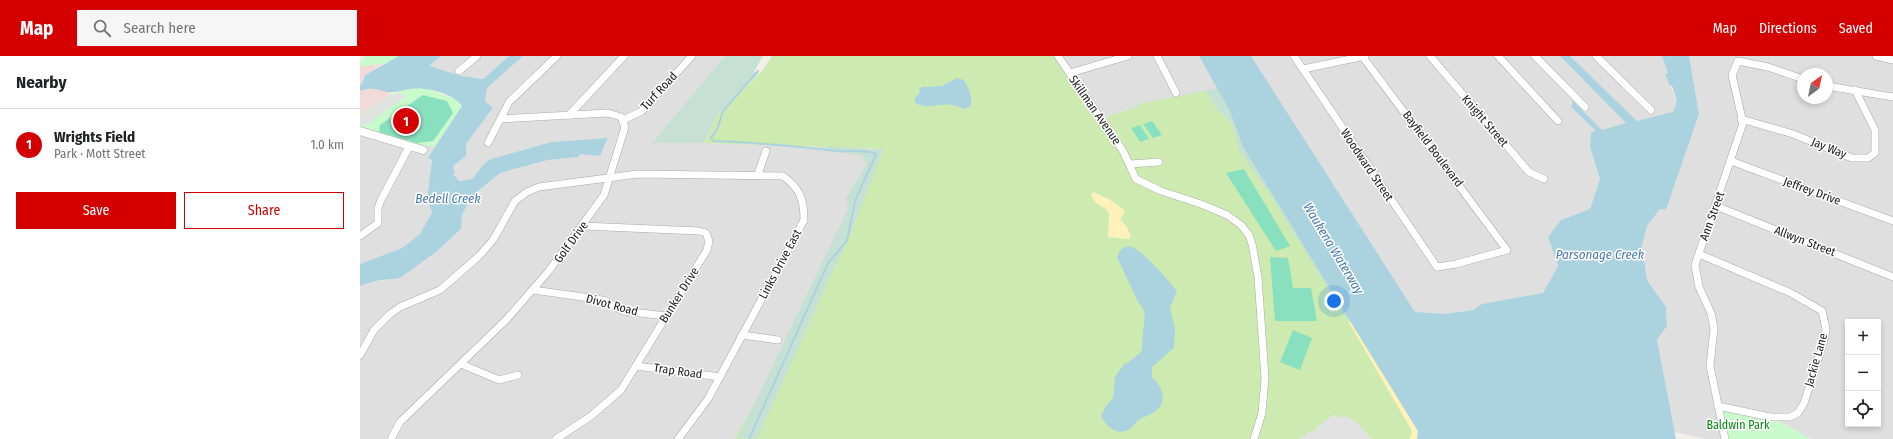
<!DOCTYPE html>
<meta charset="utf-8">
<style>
:root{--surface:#fff;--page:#f6f6f6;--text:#202124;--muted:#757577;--line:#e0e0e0;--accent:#d40000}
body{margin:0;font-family:"Fira Sans Condensed",sans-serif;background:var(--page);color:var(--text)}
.controls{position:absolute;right:12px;bottom:12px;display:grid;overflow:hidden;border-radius:0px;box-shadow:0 2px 6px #0003}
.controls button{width:36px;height:36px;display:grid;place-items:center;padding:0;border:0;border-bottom:1px solid var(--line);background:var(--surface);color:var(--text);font:20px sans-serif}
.compass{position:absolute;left:1437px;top:12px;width:36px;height:36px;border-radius:50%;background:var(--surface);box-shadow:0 2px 6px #0003;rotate:33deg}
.you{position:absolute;left:974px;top:245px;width:14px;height:14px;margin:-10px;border:3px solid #fff;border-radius:50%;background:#1a73e8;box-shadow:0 0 0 6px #1a73e833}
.badge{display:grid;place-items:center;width:26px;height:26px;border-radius:50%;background:var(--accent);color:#fff;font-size:13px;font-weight:700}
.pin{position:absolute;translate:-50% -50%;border:2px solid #fff;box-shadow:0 1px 4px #0006}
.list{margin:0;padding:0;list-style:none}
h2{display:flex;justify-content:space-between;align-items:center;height:52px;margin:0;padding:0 16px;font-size:17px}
h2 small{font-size:13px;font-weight:400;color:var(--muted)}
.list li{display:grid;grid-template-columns:26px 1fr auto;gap:12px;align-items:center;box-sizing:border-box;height:72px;padding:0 16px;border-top:1px solid var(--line)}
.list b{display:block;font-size:15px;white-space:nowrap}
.list p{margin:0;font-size:13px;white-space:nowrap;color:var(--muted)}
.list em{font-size:13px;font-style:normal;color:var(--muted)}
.actions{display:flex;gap:8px;padding:12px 16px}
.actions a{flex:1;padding:9px 0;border:1px solid var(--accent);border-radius:0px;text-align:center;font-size:14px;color:var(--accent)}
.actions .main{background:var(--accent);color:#fff}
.icon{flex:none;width:22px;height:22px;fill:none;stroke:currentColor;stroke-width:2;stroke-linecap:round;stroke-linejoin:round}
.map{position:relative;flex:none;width:1533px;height:383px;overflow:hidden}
header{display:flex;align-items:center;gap:24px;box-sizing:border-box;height:56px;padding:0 20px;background:var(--accent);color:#fff}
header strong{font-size:19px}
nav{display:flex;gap:22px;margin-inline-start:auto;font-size:14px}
.search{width:280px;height:36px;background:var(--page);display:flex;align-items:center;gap:10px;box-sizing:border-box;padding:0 14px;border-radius:0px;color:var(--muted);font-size:15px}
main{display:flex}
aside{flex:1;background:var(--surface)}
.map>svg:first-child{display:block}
</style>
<header>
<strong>Map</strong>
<div class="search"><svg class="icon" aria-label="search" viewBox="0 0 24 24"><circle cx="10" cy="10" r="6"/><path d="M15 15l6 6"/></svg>Search here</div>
<nav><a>Map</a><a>Directions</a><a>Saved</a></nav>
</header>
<main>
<aside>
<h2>Nearby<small></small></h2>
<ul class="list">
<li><span class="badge">1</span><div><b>Wrights Field</b><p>Park · Mott Street</p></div><em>1.0 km</em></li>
</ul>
<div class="actions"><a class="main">Save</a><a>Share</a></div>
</aside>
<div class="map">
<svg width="1533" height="383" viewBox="0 0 1533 383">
<rect width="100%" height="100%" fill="#f2efe9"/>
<!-- residential -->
<g fill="#e0dfdf" fill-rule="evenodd">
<path d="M81 0H149L123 23 102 20 69 10Z"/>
<path d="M163 0H365L292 87H344L523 93 379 383H0V230L15 225 29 224 76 196 101 173 102 159 111 141 140 117 188 104 219 101 220 98H228L244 93 248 82 131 105 125 108 112 123 99 125 97 124 93 115 94 109 106 88 133 52 125 45 127 31Z"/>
<path d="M696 0H839L858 32 792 47 742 64Z"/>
<path d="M891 0H1200L1267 67 1242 74 1213 46 1211 51 1235 74 1230 91 1240 123 1230 153 1201 164 1188 181 1198 210 1183 237 1123 248 1113 254 1084 258 1055 257Z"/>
<path d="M1210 0H1302L1308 17 1305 18 1317 45 1313 57 1277 65Z"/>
<path d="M1329 0H1533V383H1451L1411 361 1365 383H1347L1314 376 1297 284 1307 270 1306 251 1287 224 1282 190 1287 170 1300 153 1306 154 1339 58ZM1443 18H1467V42H1443ZM1488 266H1518V368H1488Z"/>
<path d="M0 72 54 90H76L69 100V103L72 104 67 143 72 156 60 178 42 192 0 208Z"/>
</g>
<!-- commercial -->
<g fill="#f2dad9">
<path d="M23 8 5 19 2 28 0 29V10Z"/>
<path d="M9 32 32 36 0 59V35Z"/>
</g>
<!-- grass -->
<path fill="#cdebb0" d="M412 0H696L742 64 748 62V60L780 50 779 48 858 32 1063 383H374L412 317 522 93 344 87 357 59 402 15Z"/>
<!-- wetland -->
<g fill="#c6e0d4">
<path d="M365 0H403L394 16 399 17 357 59 344 87H292Z"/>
<path d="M857 32 870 55 883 91 990 265H988L907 134 880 96 872 68 854 49 845 34Z"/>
<path d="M467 90 516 94 522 91 524 92 494 169 397 383 388 382 377 383 488 153 486 142 507 108 501 99 467 95Z"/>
</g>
<!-- sand -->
<g fill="#fff1ba">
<path d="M733 136 750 144 764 154 765 156 760 163 767 171 771 181 768 183 748 181 749 158 746 153 736 147 731 139Z"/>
<path d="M988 265H990L1058 375 1057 383H1050L1052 375Z"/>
</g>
<!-- park -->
<g fill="#c8facc">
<path d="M6 0H47L23 8 0 10V5Z"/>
<path d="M65 32 97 44 102 50 76 90H54L0 72V59C26 41 32 33 65 32Z"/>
<path d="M1358 350 1411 361 1451 383H1365Z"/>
</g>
<!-- pitch -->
<g fill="#88e0be">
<path d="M63 39 87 45 93 57 73 85 57 87 19 76 20 69Z"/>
<path d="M792 65 802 79 793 82 783 68Z"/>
<path d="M780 69 789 83 780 86 771 72Z"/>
<path d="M884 113 930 190 916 195 866 117Z"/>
<path d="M910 201 928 202 933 232H951L957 265H915Z"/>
<path d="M933 274 952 282 940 314 920 306Z"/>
</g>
<!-- parking -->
<g fill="#e2e2e2">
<path d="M37 37 46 40 5 70 0 69V60L30 38 34 40Z"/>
<path d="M974 358 979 362 984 360 993 363 1012 383H940L952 374 958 378 955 373Z"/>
</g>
<!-- water -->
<g fill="#aad3df">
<path d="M39 0H81L69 10 102 20 123 23 149 0H163L127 32 125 45 133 52 106 88V100L94 109 93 114H95L94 119 99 125 112 123 125 107 131 103 192 86 248 82 240 100 220 98 219 101 188 104 140 117 111 141 102 159 101 173 76 196 40 222 15 225 0 230V208L42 192 60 178 72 156 67 143 72 104 69 103V100L102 50C92 37 67 31 51 33 45 33 39 36 33 36 20 37 15 29 0 35V29L2 28 5 19Z"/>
<path d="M839 0H891L1055 256 1084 258 1113 254 1122 248 1183 237 1198 210 1188 181 1201 164 1230 153 1240 123 1230 91 1231 77 1235 74 1211 51 1213 45 1242 74 1266 67 1200 0H1210L1277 65 1313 56 1317 45 1312 30H1310L1305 18 1308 17 1302 0H1329L1339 58 1306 154 1300 153 1287 170 1282 190 1287 224 1306 251 1307 270 1297 284 1316 383H1057L1058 375 883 91 870 55Z"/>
<path d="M597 22 604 24C608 32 614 42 610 51L603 53C584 42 572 56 555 47V42L560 36 559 33 562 31 582 30Z"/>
<path d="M769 190C781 192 809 225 817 235L810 252 815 273 814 292 792 311V321C800 329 808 341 799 352 795 357 786 360 780 363 776 366 773 371 768 374 756 380 746 370 741 360L746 350 753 342 755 321 764 308 769 306 781 296C783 289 782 283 783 276 784 264 788 256 778 246L757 201 761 193Z"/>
</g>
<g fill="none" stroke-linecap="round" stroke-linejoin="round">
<!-- stream -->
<path stroke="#aad3df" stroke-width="2" d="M389 383 468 207 487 185 495 145 516 98C505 93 491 96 479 95 437 91 395 86 353 85L351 81 357 74 363 55 398 15"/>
<defs>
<g id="minor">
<path d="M698 0 763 95 776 123 801 135 841 148 867 159 881 169 889 179 892 188 898 221 905 322 902 357 894 383"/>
<path d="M797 0 816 37"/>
<path d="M934 0 1077 211 1096 208 1147 194 1002 0"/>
<path d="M1070 0 1169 116 1184 123"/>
<path d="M1138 0 1198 65"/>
<path d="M1175 0 1225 51"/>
<path d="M1236 0 1291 54"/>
<path d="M1516 0 1533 4"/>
<path d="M943 13 1005 0"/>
<path d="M99 15 117 0"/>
<path d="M710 17 768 0"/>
<path d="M1467 30 1533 41"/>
<path d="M209 59 264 0"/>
<path d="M1381 63 1433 78 1492 102H1508L1515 97V74L1495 34"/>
<path d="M263 64 282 55 332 0"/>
<path d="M128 87 149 46 197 0"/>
<path d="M1371 105 1533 165"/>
<path d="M770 108 799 106"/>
<path d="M398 118 406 95"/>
<path d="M1356 150 1533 221"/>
<path d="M0 180 18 167V152L21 144 49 91"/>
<path d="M1339 198 1431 237 1462 255 1466 273 1465 281 1444 347 1438 357 1430 361H1410L1358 350"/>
<path d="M173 234 237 243 246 245 263 255 306 260"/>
<path d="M382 279 418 284"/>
<path d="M0 299 14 274 30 258 40 251 80 234 119 200 133 184 155 145 167 136 179 131 278 118 423 120C440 132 444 144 444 164L348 343 318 383"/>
<path d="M101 308 139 324 158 319"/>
<path d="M276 310 360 321"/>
<path d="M31 383 40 366 146 264 188 216 244 139 265 71 261 61 248 57 141 63"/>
<path d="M196 383 231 360 261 334 347 194 349 185 346 177 339 175 223 170"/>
<path d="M1365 383 1350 310 1354 272 1351 257 1339 231 1335 209 1383 67 1372 19 1378 5 1408 11 1443 23"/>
</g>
<path id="tertiary" d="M0 75 63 94"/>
</defs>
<!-- minor casing -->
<use href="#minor" stroke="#a9a9a9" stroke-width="8"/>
<!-- tertiary casing -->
<use href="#tertiary" stroke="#a9a9a9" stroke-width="9"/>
<!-- minor -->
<use href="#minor" stroke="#fff" stroke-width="7"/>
<!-- tertiary -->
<use href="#tertiary" stroke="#fff" stroke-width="8"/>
</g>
<g text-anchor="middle" stroke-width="3" stroke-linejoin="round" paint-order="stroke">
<!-- street labels -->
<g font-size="12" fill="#222" stroke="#fff">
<text transform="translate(299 35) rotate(-47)" y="4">Turf Road</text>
<text transform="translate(735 54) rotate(55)" y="4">Skillman Avenue</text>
<text transform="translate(1125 65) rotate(49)" y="4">Knight Street</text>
<text transform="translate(1469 92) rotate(22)" y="4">Jay Way</text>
<text transform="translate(1073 93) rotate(53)" y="4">Bayfield Boulevard</text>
<text transform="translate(1007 109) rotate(56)" y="4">Woodward Street</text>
<text transform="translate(1452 135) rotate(20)" y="4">Jeffrey Drive</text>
<text transform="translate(1352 160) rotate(-70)" y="4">Ann Street</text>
<text transform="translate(1445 185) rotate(21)" y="4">Allwyn Street</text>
<text transform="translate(211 186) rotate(-54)" y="4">Golf Drive</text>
<text transform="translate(420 208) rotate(-62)" y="4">Links Drive East</text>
<text transform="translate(319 239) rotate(-58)" y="4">Bunker Drive</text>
<text transform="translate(252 249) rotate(15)" y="4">Divot Road</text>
<text transform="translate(1456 304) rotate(-74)" y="4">Jackie Lane</text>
<text transform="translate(318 315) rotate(8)" y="4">Trap Road</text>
</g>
<!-- park labels -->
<g font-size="12" fill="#0c8416" stroke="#fff">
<text x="1378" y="373">Baldwin Park</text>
</g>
<!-- water labels -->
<g font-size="13" font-style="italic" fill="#4a7aab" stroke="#fff">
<text x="88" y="147">Bedell Creek</text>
<text transform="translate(974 192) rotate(59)" y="5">Waukena Waterway</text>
<text x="1240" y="203">Parsonage Creek</text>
</g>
</g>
</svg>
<div class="controls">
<button>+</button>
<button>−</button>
<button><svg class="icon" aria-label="locate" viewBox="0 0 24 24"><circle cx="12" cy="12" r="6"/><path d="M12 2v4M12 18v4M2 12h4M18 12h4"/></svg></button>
</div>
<svg class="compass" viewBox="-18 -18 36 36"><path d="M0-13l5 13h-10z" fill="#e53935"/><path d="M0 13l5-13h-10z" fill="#757577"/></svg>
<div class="you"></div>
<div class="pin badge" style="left:46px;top:65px">1</div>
</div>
</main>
